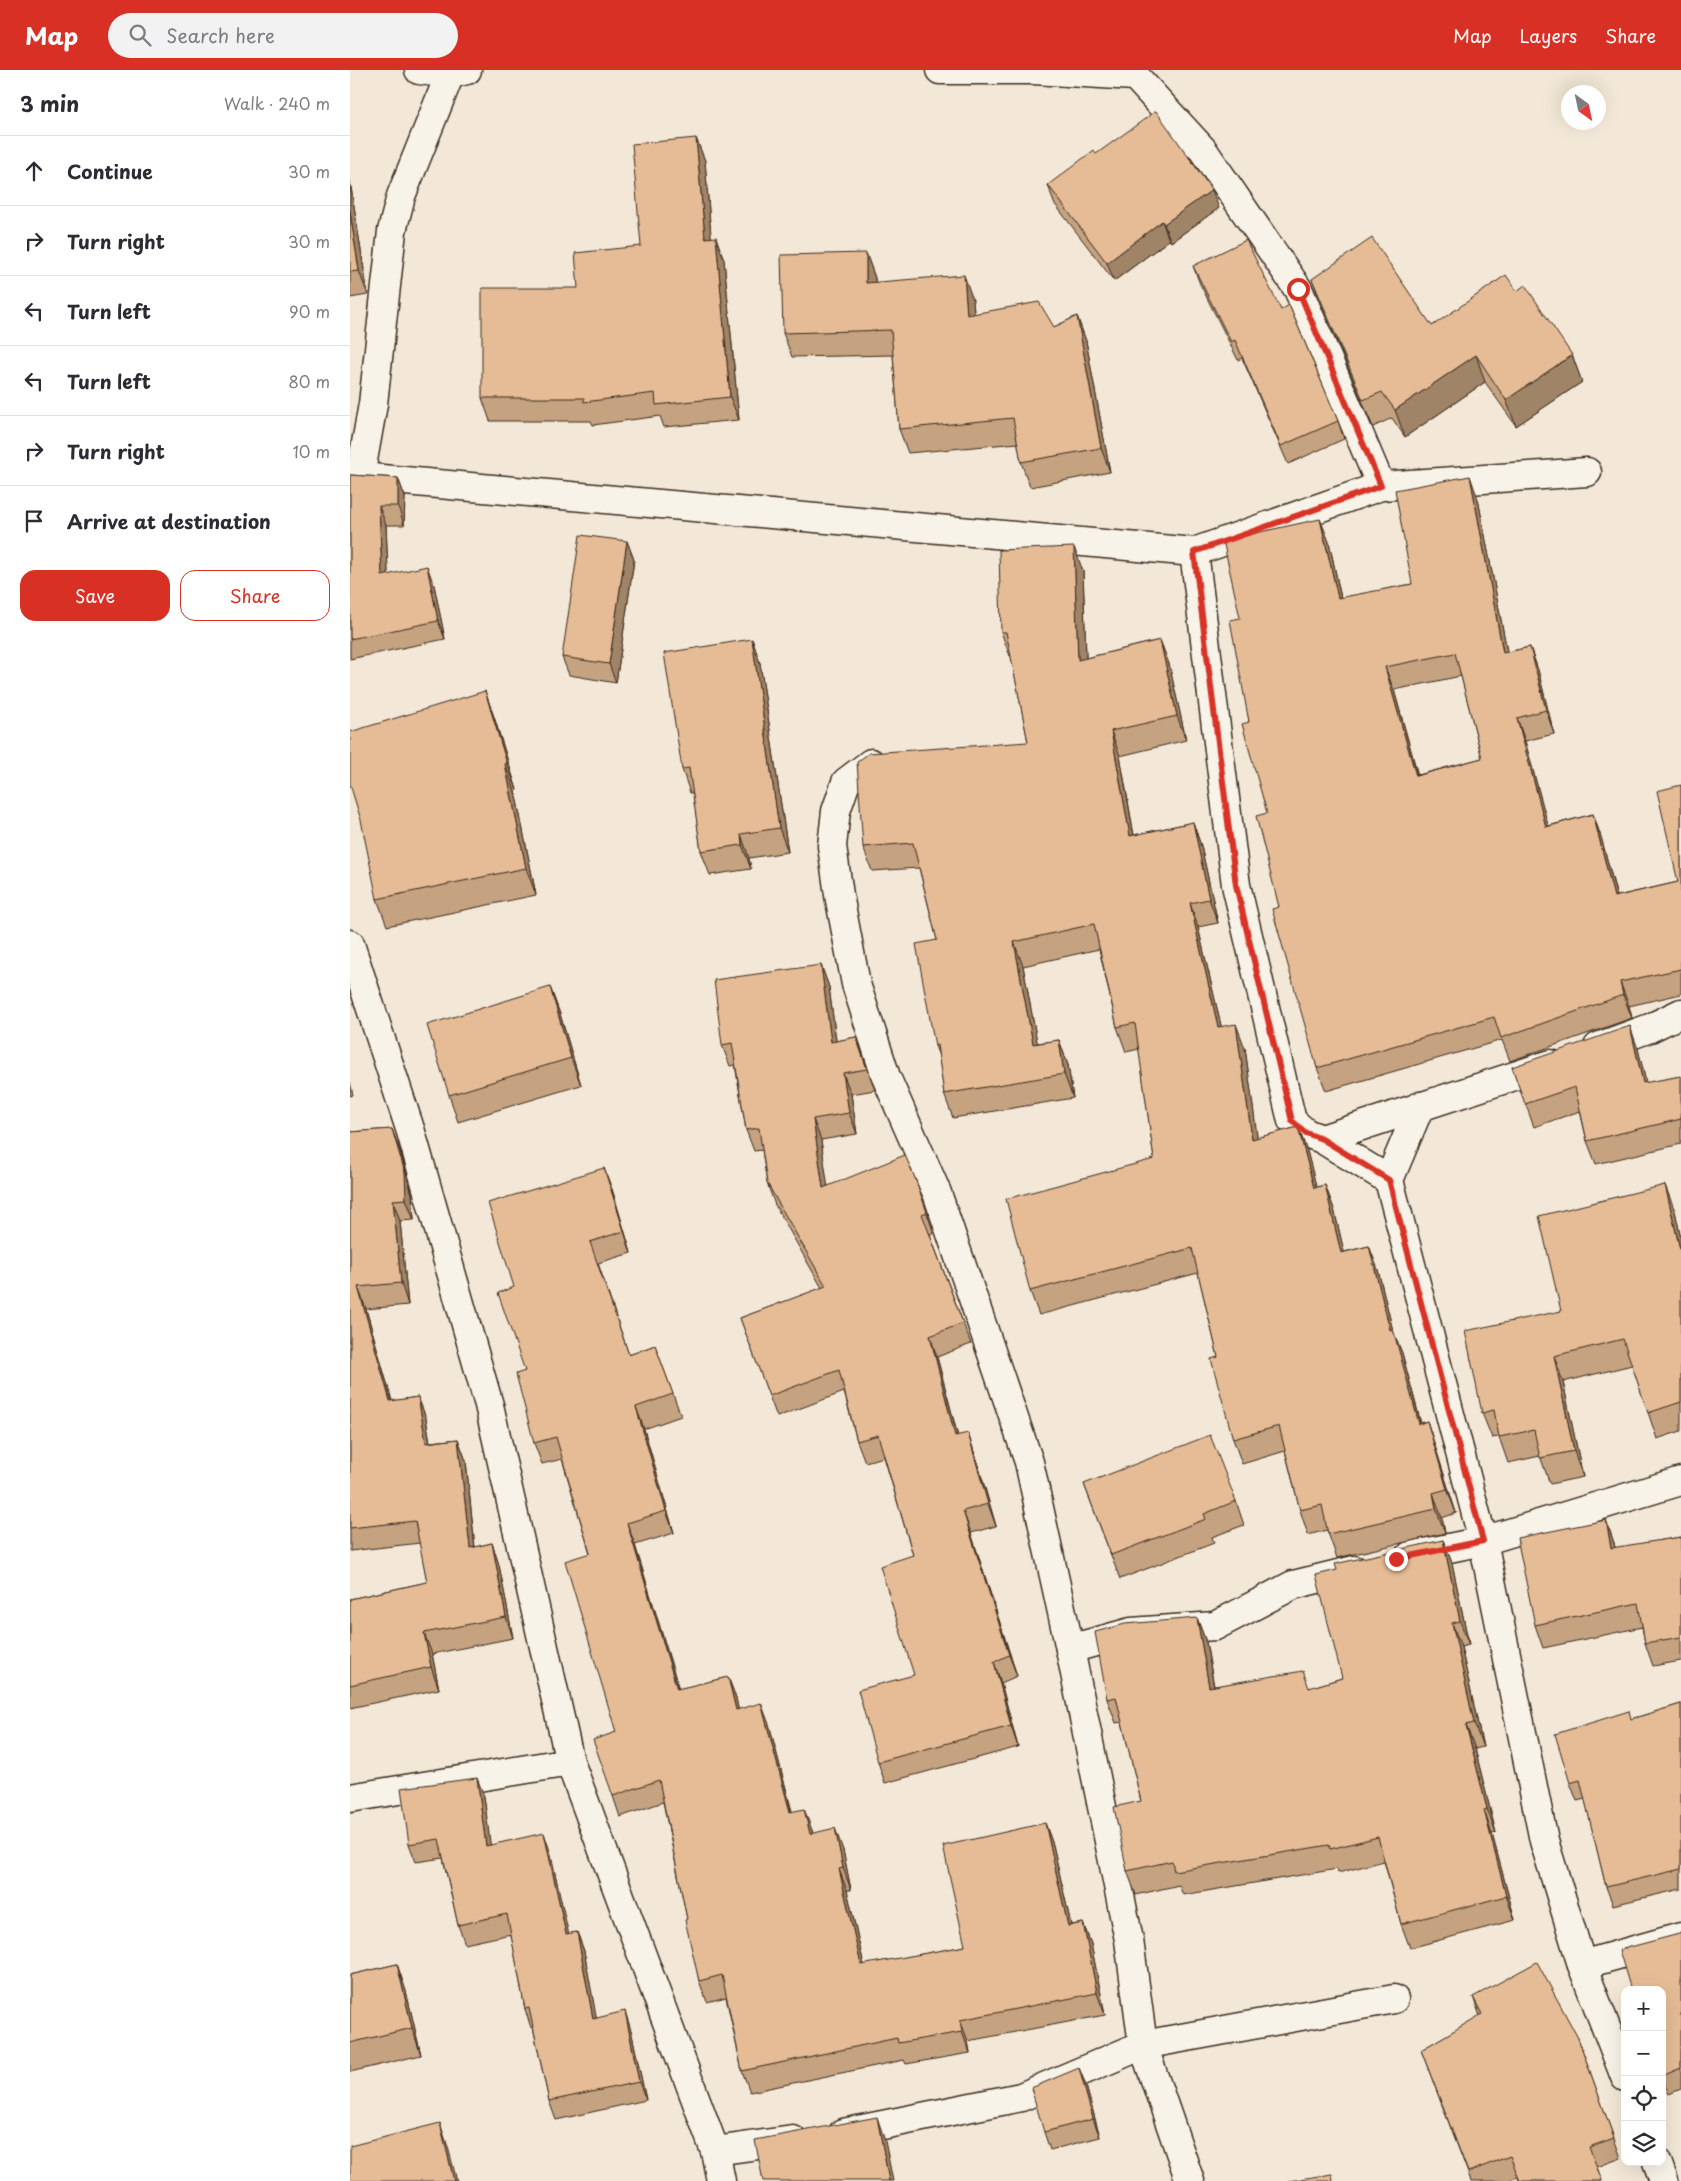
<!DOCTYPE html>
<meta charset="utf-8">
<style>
:root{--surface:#fff;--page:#f2f2f3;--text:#2b2b33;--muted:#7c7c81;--line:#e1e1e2;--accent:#d93025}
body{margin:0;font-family:"Playpen Sans",sans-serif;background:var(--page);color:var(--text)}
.controls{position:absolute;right:15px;bottom:15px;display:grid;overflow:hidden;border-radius:10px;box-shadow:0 5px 20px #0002}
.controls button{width:45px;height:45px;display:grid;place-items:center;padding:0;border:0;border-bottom:1px solid var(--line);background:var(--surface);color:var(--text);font:25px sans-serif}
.compass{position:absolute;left:1211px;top:15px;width:45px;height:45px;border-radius:50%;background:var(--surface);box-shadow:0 5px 20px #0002;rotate:147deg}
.stop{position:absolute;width:15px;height:15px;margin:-11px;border:4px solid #d93025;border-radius:50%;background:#fff}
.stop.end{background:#d93025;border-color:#fff;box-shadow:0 1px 5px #0008}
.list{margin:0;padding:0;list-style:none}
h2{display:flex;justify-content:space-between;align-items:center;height:65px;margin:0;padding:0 20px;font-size:21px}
h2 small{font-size:16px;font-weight:400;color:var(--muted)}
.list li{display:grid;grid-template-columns:32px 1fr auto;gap:15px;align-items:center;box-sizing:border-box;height:70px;padding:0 20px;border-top:1px solid var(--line)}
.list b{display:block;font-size:19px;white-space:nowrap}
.list em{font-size:16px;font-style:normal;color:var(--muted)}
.actions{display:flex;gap:10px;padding:15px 20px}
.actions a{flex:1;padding:11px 0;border:1px solid var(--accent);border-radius:15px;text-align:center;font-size:18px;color:var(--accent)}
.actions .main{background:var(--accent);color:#fff}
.icon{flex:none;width:28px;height:28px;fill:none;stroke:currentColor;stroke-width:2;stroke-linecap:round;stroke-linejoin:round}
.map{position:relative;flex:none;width:1331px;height:2111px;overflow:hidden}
header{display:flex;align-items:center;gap:30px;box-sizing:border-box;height:70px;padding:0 25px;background:var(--accent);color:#fff}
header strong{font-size:24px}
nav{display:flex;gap:28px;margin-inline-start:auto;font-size:18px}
.search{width:350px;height:45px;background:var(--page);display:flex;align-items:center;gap:12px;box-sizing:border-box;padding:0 18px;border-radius:28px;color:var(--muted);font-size:19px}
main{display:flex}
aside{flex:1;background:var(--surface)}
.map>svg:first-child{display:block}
</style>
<header>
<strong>Map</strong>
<div class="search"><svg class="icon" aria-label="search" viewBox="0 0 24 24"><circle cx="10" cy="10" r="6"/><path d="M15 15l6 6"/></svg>Search here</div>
<nav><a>Map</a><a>Layers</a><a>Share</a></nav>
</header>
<main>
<aside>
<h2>3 min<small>Walk · 240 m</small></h2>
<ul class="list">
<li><svg class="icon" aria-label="ahead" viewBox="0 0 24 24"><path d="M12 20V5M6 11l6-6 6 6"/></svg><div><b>Continue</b></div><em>30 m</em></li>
<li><svg class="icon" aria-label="right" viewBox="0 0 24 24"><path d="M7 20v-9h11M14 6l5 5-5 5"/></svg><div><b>Turn right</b></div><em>30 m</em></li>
<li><svg class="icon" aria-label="left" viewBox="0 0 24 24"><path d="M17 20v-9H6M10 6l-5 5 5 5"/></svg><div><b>Turn left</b></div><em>90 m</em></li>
<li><svg class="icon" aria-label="left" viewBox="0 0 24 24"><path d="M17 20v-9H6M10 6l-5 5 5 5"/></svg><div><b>Turn left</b></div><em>80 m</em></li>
<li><svg class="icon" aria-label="right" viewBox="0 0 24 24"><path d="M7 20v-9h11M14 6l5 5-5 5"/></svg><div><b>Turn right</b></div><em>10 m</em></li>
<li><svg class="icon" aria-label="arrive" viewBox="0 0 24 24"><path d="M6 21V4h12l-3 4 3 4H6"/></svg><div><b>Arrive at destination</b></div></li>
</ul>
<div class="actions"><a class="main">Save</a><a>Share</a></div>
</aside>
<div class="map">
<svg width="1331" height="2111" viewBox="0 0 1331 2111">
<rect width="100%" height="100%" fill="#f3e8d7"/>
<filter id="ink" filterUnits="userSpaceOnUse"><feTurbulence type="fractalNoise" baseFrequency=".02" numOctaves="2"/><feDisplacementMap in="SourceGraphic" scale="10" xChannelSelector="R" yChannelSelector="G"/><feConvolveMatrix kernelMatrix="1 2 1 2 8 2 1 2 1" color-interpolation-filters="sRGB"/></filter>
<g filter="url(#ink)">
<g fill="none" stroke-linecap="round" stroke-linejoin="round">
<defs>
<g id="street">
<path d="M69 0 100 4 117 0"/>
<path d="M590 0H683L785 6 853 80 948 219 1031 416"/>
<path d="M10 407 23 334 42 161 51 126 100 4"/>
<path d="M0 408 10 407 844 482 1031 416 1237 402"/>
<path d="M844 482 886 815 942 1051 956 1063 972 1069 1039 1110"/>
<path d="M521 693 496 712 486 741 482 776 489 825 506 914 536 1007 587 1123 679 1392 720 1579 779 1870 793 1975 840 2111"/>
<path d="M0 874 61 1062 139 1335 220 1692 365 2081 371 2111"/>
<path d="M1248 977 1300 958 1331 943"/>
<path d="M1070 1036 1039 1110 1133 1471 1194 1771 1232 1895 1275 2007"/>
<path d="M972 1069 1201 994"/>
<path d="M1060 1486 1133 1471 1331 1411"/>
<path d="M720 1579 781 1562 865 1556 943 1515 1004 1500"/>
<path d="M0 1728 220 1692"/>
<path d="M1232 1895 1331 1867"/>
<path d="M493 2063 671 2027 793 1975 1044 1929"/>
<path d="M365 2081 443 2070"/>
<path d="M1307 2092 1314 2111"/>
</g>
</defs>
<!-- street casing -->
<use href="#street" stroke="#3b2a1e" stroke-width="31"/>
<!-- street -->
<use href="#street" stroke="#f7f3e8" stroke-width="28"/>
</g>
<!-- wall -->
<g fill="#c5a280" stroke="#3b2a1e" fill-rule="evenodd">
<path d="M346 68 355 91 361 167 374 190 389 350 314 357 310 346 243 355 241 351H140L132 328 228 218 291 176Z"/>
<path d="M746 84 869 138 821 172 819 170 764 211 704 133 698 115Z"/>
<path d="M0 111 18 225 0 228Z"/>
<path d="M516 183 525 208V213L623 230 624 244 704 257 727 246 736 271 760 402 680 417 671 392 668 373 558 383 549 359 543 285 442 287 433 263Z"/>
<path d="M843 196 931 240 988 351 994 369 938 394 892 288 888 290 850 214Z"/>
<path d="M962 209 1082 256 1167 221 1222 285 1232 312 1166 356 1135 312 1055 367 1042 348 1023 357 972 236Z"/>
<path d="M0 405 48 408 55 427 54 455H36L38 504 84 515 95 569 0 589Z"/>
<path d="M1128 429 1157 582 1180 577 1188 600 1204 664 1175 671 1198 756 1243 744 1251 767 1267 826 1328 812 1331 715V924L1279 936 1282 948 1160 991 1152 970 976 1021 967 998 929 837 917 743 899 652 890 548 970 449 979 472 991 528 1062 514ZM1111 606 1132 688 1068 705 1044 620Z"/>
<path d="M277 471 284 490 266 613 219 605 212 587Z"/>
<path d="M733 501 736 588 810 570 819 594 836 670 770 686 784 765 843 752 851 776 868 853 848 857 871 956 895 978 907 1068 948 1057 957 1081 966 1117 975 1115 984 1139 994 1182 1019 1176 1028 1200 1043 1261 1052 1283 1071 1353 1077 1351 1085 1376 1106 1443 1092 1448 1095 1463 987 1488 977 1460 958 1465 950 1440 935 1381 892 1394 883 1369 868 1287 848 1203 689 1245 680 1221 804 1089 789 979 776 982 767 957 749 879 673 896 687 973 709 970 718 995 723 1028 603 1048 594 1024 589 986 585 976 587 870 569 798 522 801 513 777 678 672 661 586H660L651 562Z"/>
<path d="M402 569 410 593 438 782 399 788 401 799 360 805 351 781 343 723H340L332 699Z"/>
<path d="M135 621 144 647 167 720 165 721 186 825 37 856 27 829Z"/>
<path d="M471 895 479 917 486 971 506 967 525 1020 501 1024 507 1064 471 1070 477 1116 565 1108 584 1164 580 1165 621 1274 587 1287 608 1366 625 1384 646 1456 621 1463 667 1606 651 1613 668 1677 535 1713 528 1692 564 1605 563 1485 534 1387 515 1392 507 1371 494 1322 427 1347 390 1248 472 1218 425 1135 417 1113 412 1080 404 1081 396 1060 385 995 380 996 372 975Z"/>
<path d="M200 917 210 944 231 1015 108 1052 99 1025Z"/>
<path d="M1288 979 1296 1013 1331 1006V1074L1246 1094 1237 1071 1230 1041 1184 1057 1162 997Z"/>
<path d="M0 1012 3 1025 0 1026Z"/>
<path d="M42 1059 50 1081 62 1124 64 1150 50 1151 58 1235 16 1239 42 1331 68 1327 76 1348 80 1372 108 1369 116 1391 125 1477 142 1473 149 1495 163 1568 82 1584 89 1619 0 1638V1529L77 1512 70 1473 0 1481V1062Z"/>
<path d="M262 1119 281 1183 248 1193 279 1285 305 1275 331 1346 294 1359 324 1463 285 1475 329 1619 378 1607 386 1628 388 1639 419 1654 442 1741 462 1760 463 1763 493 1780 501 1820H497L514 1895 615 1876 695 1753 703 1775 721 1855 733 1853 741 1874 755 1945 618 1971 620 1983 556 1994 554 1990 400 2022 392 2001 376 1927 357 1932 349 1911 337 1849 313 1732 270 1747 263 1726 266 1662 240 1483 212 1389 192 1394 184 1373 164 1217Z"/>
<path d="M1325 1141 1331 1169V1361L1307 1369 1282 1295 1213 1312 1233 1407 1200 1414 1190 1386 1158 1393 1149 1367 1142 1368 1132 1343 1211 1241Z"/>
<path d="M734 1414 886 1431 894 1455 862 1467 864 1473 770 1509Z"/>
<path d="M1256 1450 1264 1473 1265 1478 1331 1467V1591L1303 1596 1295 1573 1292 1557 1193 1578 1185 1555Z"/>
<path d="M1093 1470 1102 1493 1119 1575 1111 1577 1133 1677 1125 1679 1146 1763 1142 1764 1165 1850 1060 1878 1051 1854 1034 1791 988 1803 987 1799 833 1825 829 1815 786 1825 777 1801 791 1731 772 1652 766 1653 757 1629 847 1548 856 1572 864 1616 959 1618 992 1608 987 1500Z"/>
<path d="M1331 1634V1819L1263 1835 1256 1817 1235 1729 1227 1731 1220 1713 1281 1649Z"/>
<path d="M134 1726 140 1775 200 1781 218 1864 227 1862 234 1881 246 1948 281 1960 296 2030 206 2050 199 2031 183 1957 181 1958 175 1939 161 1864 115 1874 108 1855 93 1788 66 1792 59 1774Z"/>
<path d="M1331 1862V2019L1319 2024 1312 2008V1920L1329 1864Z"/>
<path d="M47 1894 56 1921 71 1985 0 2002V1905Z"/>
<path d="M1123 1927 1228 1968 1271 2088 1247 2097 1252 2111H1169L1168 2107 1157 2111H1121L1071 1980 1130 1946Z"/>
<path d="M729 1998 736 2016 750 2067 700 2080 694 2062Z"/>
</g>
<!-- shaded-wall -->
<g fill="#a08468" stroke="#3b2a1e">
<path d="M346 68 355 91 363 191 355 168Z"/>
<path d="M0 111 18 225 9 201 0 142Z"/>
<path d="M862 120 869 138 821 172 814 154Z"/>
<path d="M812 151 819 170 764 211 757 193Z"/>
<path d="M366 167 374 190 389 350 380 327Z"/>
<path d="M516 183 525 208V238L516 213Z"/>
<path d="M614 205 623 230 626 270 617 245Z"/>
<path d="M727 246 736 271 760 402 751 378Z"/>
<path d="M1126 285 1135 312 1055 367 1045 340Z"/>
<path d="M1222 285 1232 312 1166 356 1156 330Z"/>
<path d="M1120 406 1128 429 1162 607 1153 583Z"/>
<path d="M48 408 55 427 54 455 48 436Z"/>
<path d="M29 436 36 455 39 524 32 506Z"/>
<path d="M970 449 979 472 996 552 988 528Z"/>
<path d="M277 471 284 490 266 613 259 594Z"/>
<path d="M724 477 733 501 737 614 728 590Z"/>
<path d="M77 496 84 515 95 569 88 551Z"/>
<path d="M402 569 410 593 438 782 429 758Z"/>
<path d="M810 570 819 594 836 670 827 646Z"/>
<path d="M1180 577 1188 600 1204 664 1196 640Z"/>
<path d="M1035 597 1044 620 1074 729 1066 706Z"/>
<path d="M135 621 144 647 167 720 157 694Z"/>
<path d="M1167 648 1175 671 1205 780 1196 757Z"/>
<path d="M761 661 770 686 788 790 780 766Z"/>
<path d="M155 694 165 721 186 825 176 798Z"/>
<path d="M1243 744 1251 767 1273 850 1264 827Z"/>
<path d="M843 752 851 776 868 853 859 829Z"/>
<path d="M391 764 399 788 401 799 392 775Z"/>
<path d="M840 833 848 857 877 981 868 957Z"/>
<path d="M664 872 673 896 692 998 683 974Z"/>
<path d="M471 895 479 917 489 993 481 972Z"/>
<path d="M1270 912 1279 936 1282 948 1273 925Z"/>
<path d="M200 917 210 944 231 1015 221 988Z"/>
<path d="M886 954 895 978 911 1094 902 1069Z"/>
<path d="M1280 956 1288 979 1302 1037 1293 1013Z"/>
<path d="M709 970 718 995 723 1028 714 1004Z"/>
<path d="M493 1003 501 1024 507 1064 499 1043Z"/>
<path d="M463 1049 471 1070 481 1139 473 1118Z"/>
<path d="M948 1057 957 1081 973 1142 964 1118Z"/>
<path d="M42 1059 50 1081 62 1124 64 1150 56 1129Z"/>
<path d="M254 1098 262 1119 281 1183 274 1161Z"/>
<path d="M975 1115 984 1139 1000 1207 991 1183Z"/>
<path d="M1315 1115 1325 1141 1331 1169V1184Z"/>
<path d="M43 1130 50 1151 58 1235 51 1213Z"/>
<path d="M1019 1176 1028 1200 1043 1261 1052 1283 1077 1378 1069 1354 1040 1260Z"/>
<path d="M8 1217 16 1239 48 1353 40 1331Z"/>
<path d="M580 1266 587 1287 613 1387 605 1366Z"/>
<path d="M1204 1286 1213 1312 1233 1407 1224 1381Z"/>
<path d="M68 1327 76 1348 83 1394 76 1373Z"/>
<path d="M286 1337 294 1359 324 1463 316 1441Z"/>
<path d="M1077 1351 1085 1376 1106 1443 1097 1419Z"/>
<path d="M618 1363 625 1384 646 1456 638 1434Z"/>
<path d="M108 1369 116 1391 127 1499 120 1478Z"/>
<path d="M1083 1423 1092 1448 1095 1463 1086 1439Z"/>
<path d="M613 1441 621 1463 667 1606 659 1585Z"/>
<path d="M1256 1450 1264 1473 1270 1501 1261 1478Z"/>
<path d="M277 1453 285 1475 335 1640 327 1619Z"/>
<path d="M1093 1470 1102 1493 1119 1575 1110 1551Z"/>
<path d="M142 1473 149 1495 163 1568 156 1547Z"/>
<path d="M847 1548 856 1572 868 1641 859 1617Z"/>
<path d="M1102 1553 1111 1577 1133 1677 1124 1653Z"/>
<path d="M74 1563 82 1584 89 1619 81 1597Z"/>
<path d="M644 1592 651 1613 668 1677 661 1656Z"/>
<path d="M378 1607 386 1628 393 1661 386 1640Z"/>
<path d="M411 1633 419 1654 447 1763 440 1742Z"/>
<path d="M1116 1655 1125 1679 1146 1763 1137 1739Z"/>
<path d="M127 1708 134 1726 143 1795 136 1776Z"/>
<path d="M454 1739 462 1760 468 1785 460 1764Z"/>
<path d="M1134 1740 1142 1764 1165 1850 1156 1826Z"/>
<path d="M695 1753 703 1775 726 1877 718 1856Z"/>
<path d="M485 1758 493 1780 501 1820 493 1798Z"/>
<path d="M194 1763 200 1781 223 1883 216 1864Z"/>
<path d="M489 1799 497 1820 519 1917 511 1895Z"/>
<path d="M733 1853 741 1874 755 1945 747 1923Z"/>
<path d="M227 1862 234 1881 250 1967 243 1949Z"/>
<path d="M47 1894 56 1921 71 1985 62 1958Z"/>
<path d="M275 1941 281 1960 296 2030 289 2012Z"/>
<path d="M610 1950 618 1971 620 1983 612 1962Z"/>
<path d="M729 1998 736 2016 750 2067 743 2049Z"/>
<path d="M527 2047 535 2071 543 2111H539Z"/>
<path d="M90 2053 98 2077 107 2111H104Z"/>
</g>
<!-- building -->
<g fill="#e5bc95" stroke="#3b2a1e" fill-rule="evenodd">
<path d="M806 41 862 120 814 154 812 151 757 193 698 115 744 80 746 84Z"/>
<path d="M346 68 355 168 366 167 380 327 306 335 305 323 234 332V328H132V218H228L225 183 291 176 282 74Z"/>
<path d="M0 142 9 201 0 202Z"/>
<path d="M1022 168 1082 256 1156 205 1167 221 1175 215 1222 285 1156 330 1126 285 1045 340 1032 322 1013 330 962 209Z"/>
<path d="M896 170 931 240 939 235 988 351 931 376 885 270 881 272 843 196Z"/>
<path d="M516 183V213L614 205 617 245 689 232 704 257 727 246 751 378 671 392 663 348 549 359 541 260 433 263 431 185Z"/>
<path d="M0 405 48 408V436H29L32 506 77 496 88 551 0 569Z"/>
<path d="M1120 406 1153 583 1180 577 1196 640 1167 648 1196 757 1243 744 1264 827 1328 812 1307 721 1331 715V899L1270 912 1273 925 1151 968 1144 947 967 998 922 839 929 837 906 746 917 743 892 654 899 652 880 550 890 548 873 470 970 449 988 528 1062 514 1045 420ZM1105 583 1132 688 1066 706 1035 597Z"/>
<path d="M230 465 277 471 259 594 212 587Z"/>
<path d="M724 477 728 590 810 570 827 646 761 661 780 766 843 752 859 829 840 833 868 957 886 954 902 1069 948 1057 964 1118 975 1115 991 1183 1019 1176 1040 1260 1043 1259 1069 1354 1077 1351 1097 1419 1083 1423 1086 1439 978 1464 972 1435 950 1440 929 1356 883 1369 861 1289 868 1287 842 1178 680 1221 656 1129 804 1089 785 953 767 957 744 854 664 872 683 974 709 970 714 1004 594 1024 587 975 585 976 566 874 587 870 563 773 513 777 507 692 519 683 678 672 656 562H651L649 480Z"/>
<path d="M402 569 429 758 391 764 392 775 351 781 339 698 332 699 314 583Z"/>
<path d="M135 621 157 694H155L176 798 27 829 11 750 0 714V662Z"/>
<path d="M471 895 481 972 506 967 517 999 493 1003 499 1043 463 1049 473 1118 555 1085 565 1108 577 1142 572 1144 613 1253 580 1266 605 1366 618 1363 638 1434 613 1441 659 1585 644 1592 661 1656 528 1692 508 1620 564 1605 530 1496 563 1485 528 1365 507 1371 489 1300 419 1326 390 1248 476 1216 417 1113 409 1058 396 1060 382 973 372 975 364 910Z"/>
<path d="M200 917 221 988 99 1025 77 955Z"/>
<path d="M1280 956 1293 1013 1331 1006V1049L1237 1071 1225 1017 1175 1034 1162 997Z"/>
<path d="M42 1059 55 1103 56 1129 43 1130 51 1213 8 1217 40 1331 68 1327 76 1373 108 1369 120 1478 142 1473 156 1547 74 1563 81 1597 0 1615V1529L77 1512 65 1451 0 1458V1062Z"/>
<path d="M254 1098 274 1161 240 1172 279 1285 305 1275 323 1324 286 1337 316 1441 277 1453 327 1619 378 1607 386 1640 411 1633 440 1742 454 1739 460 1764 485 1758 493 1798 489 1799 511 1895 615 1876 593 1776 695 1753 718 1856 733 1853 747 1923 610 1950 612 1962 548 1973 547 1968 392 2001 372 1905 349 1911 335 1850 337 1849 309 1710 263 1726 243 1670 266 1662 215 1491 240 1483 206 1367 184 1373 166 1304 175 1301 148 1223 164 1217 138 1133Z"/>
<path d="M1315 1115 1331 1184V1332L1298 1343 1273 1269 1204 1286 1224 1381 1190 1388 1184 1360 1149 1367 1144 1340 1132 1343 1115 1261 1211 1241 1189 1146Z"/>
<path d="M860 1365 886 1431 854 1444 856 1449 761 1485 734 1414Z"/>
<path d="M1256 1450 1261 1478 1331 1467V1567L1295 1573 1288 1533 1185 1555 1167 1468Z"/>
<path d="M1093 1470 1110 1551 1102 1553 1124 1653 1116 1655 1137 1739 1134 1740 1156 1826 1051 1854 1028 1767 980 1779 979 1775 824 1801 822 1791 777 1801 764 1737 791 1731 766 1627 757 1629 745 1562 775 1554 847 1548 859 1617 953 1601 959 1618 992 1608 966 1505 987 1500 985 1494Z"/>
<path d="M1331 1634V1799L1256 1817 1230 1710 1220 1713 1205 1664 1279 1641 1281 1649Z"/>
<path d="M127 1708 136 1776 194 1763 216 1864 227 1862 243 1949 275 1941 289 2012 199 2031 179 1938 175 1939 157 1844 108 1855 89 1769 59 1774 51 1718Z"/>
<path d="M1331 1862V1998L1312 2006V1920H1281L1269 1880 1329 1864Z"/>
<path d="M1187 1892 1228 1968 1264 2068 1239 2077 1252 2111H1170L1160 2086 1118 2102 1071 1980 1132 1944 1123 1927Z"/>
<path d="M47 1894 62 1958 0 1973V1905Z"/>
<path d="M729 1998 743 2049 694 2062 681 2018Z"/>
<path d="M527 2047 539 2111H413L405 2070Z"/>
<path d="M90 2053 104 2111H0V2076Z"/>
<path d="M982 2104 983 2111H939Z"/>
</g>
</g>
<g fill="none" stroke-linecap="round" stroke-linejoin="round" filter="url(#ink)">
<!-- route -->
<path stroke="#d93025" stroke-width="6" d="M948 219 1031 416 844 482 886 815 942 1051 956 1063 972 1069 1039 1110 1133 1471 1046 1489"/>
</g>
</svg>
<div class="controls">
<button>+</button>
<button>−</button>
<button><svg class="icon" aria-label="locate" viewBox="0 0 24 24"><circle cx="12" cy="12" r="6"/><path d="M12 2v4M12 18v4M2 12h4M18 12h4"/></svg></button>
<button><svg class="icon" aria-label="layers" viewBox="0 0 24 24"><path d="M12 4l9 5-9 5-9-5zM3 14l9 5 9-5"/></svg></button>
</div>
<svg class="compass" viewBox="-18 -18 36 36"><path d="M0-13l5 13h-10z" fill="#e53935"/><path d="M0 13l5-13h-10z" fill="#7c7c81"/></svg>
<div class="stop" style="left:948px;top:219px"></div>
<div class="stop end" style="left:1046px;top:1489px"></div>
</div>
</main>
